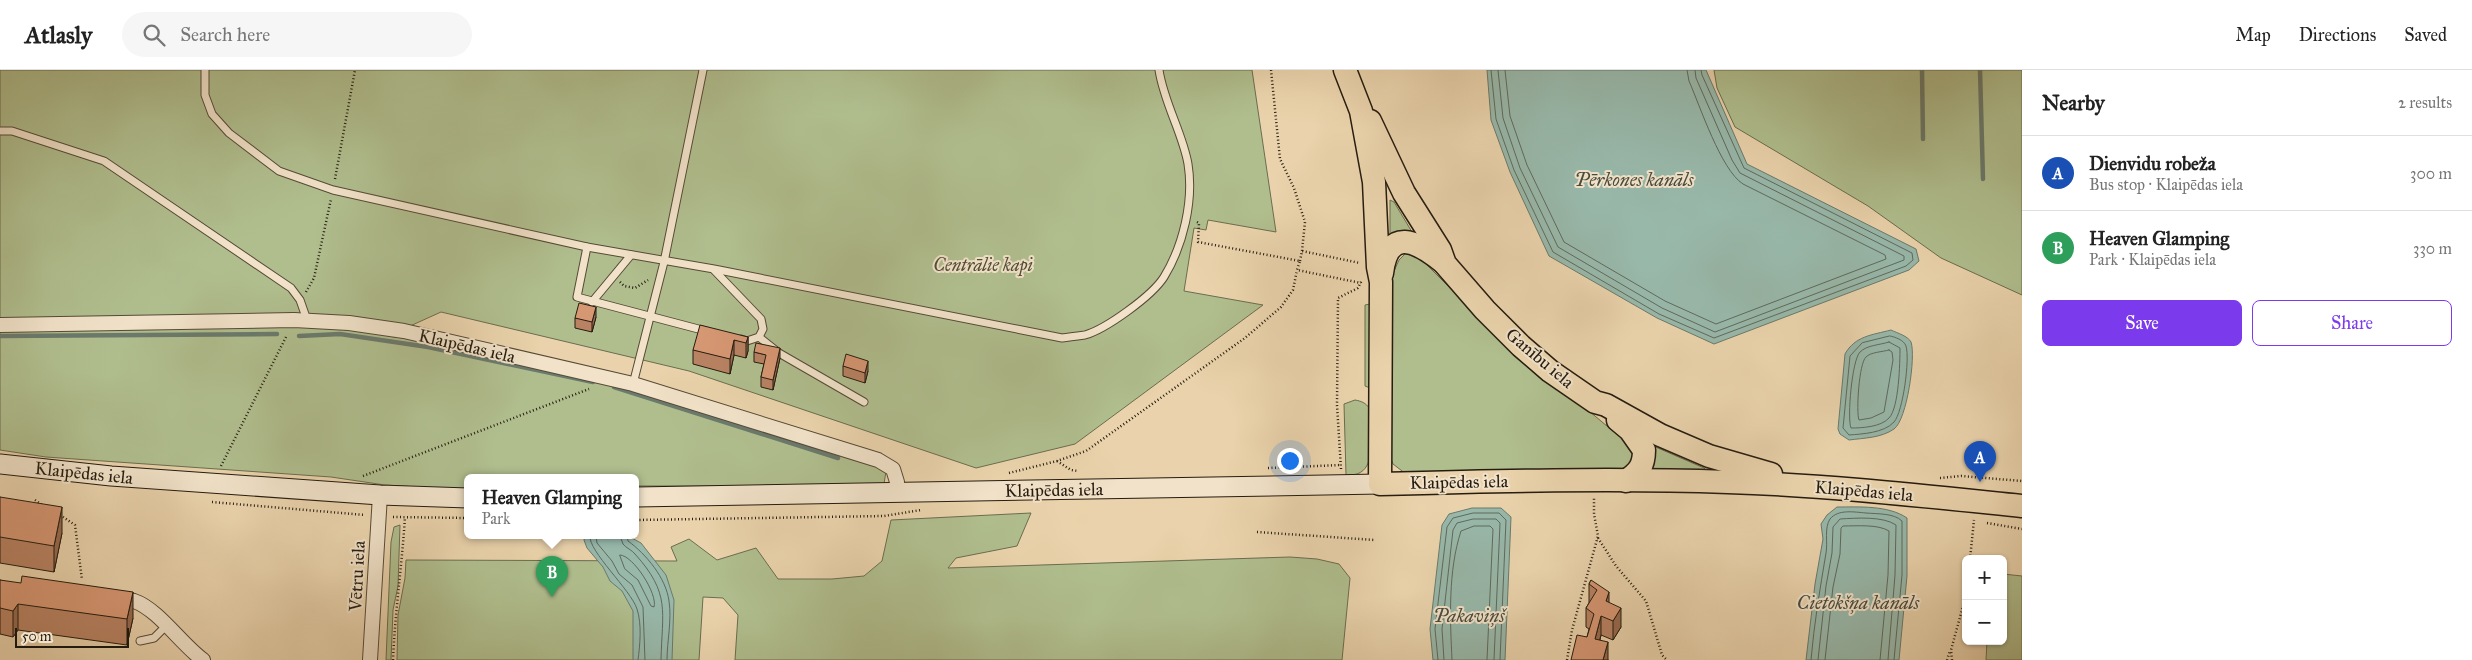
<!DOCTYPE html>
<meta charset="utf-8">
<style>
:root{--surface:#fff;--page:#f6f6f6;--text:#222;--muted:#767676;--line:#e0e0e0;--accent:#7c3aed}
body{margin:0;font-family:"IM FELL Great Primer",serif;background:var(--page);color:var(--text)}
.controls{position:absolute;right:15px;bottom:15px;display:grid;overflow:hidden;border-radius:8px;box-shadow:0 1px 4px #0004}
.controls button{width:45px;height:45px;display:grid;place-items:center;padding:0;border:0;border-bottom:1px solid var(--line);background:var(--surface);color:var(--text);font:25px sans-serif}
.scale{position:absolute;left:15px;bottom:12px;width:114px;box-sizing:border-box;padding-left:5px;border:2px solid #251c10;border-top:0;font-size:14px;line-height:18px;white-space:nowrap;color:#251c10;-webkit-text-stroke:4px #f1e2c9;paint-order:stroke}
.you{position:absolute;left:1289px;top:390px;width:18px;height:18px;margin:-12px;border:4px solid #fff;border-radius:50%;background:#1a73e8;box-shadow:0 0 0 8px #1a73e833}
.badge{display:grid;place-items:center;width:32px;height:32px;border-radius:50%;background:var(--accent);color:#fff;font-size:16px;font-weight:700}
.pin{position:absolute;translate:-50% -41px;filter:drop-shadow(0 1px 2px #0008)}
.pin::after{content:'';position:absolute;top:26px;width:18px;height:15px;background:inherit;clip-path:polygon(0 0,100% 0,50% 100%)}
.popup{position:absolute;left:464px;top:404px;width:175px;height:65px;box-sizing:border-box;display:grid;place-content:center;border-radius:8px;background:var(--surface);filter:drop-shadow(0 1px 4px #0005);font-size:16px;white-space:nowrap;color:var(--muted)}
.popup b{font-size:19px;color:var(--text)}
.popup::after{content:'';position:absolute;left:50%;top:100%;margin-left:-10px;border:10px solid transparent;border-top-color:var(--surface)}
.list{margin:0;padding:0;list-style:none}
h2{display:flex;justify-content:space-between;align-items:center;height:65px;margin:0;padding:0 20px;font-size:21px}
h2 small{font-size:16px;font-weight:400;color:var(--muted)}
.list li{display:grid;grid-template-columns:32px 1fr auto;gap:15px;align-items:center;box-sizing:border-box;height:75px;padding:0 20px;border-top:1px solid var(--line)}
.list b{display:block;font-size:19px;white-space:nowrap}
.list p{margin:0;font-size:16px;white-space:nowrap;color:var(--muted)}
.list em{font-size:16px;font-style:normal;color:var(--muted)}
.actions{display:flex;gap:10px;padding:15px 20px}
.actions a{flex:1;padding:11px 0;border:1px solid var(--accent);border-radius:8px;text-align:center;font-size:18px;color:var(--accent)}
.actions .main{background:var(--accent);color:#fff}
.icon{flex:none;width:28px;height:28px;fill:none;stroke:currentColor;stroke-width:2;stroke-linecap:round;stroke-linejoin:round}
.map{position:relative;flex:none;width:2022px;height:590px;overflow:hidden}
header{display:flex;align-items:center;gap:30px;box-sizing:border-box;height:70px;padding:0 25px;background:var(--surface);border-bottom:1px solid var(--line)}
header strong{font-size:24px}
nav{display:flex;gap:28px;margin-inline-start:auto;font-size:18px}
.search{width:350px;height:45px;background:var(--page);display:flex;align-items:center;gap:12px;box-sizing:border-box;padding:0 18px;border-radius:28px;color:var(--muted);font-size:19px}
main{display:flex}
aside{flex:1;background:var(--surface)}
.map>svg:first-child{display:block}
</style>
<header>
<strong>Atlasly</strong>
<div class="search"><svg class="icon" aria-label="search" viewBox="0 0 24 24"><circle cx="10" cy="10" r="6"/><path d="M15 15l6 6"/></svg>Search here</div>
<nav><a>Map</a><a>Directions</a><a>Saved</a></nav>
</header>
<main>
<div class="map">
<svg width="2022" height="590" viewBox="0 0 2022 590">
<rect width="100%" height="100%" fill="#ead3ac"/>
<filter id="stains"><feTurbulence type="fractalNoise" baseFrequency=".004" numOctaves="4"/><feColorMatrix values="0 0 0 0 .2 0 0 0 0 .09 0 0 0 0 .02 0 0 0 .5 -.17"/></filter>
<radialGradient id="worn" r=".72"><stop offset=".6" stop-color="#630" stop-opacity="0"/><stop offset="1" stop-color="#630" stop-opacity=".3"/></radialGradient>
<!-- green -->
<g fill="#b0be8e" stroke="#6a6d4f">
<path d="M0 0H1252L1276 162 1208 150 1206 160 1194 158 1184 221 1263 235 1075 374 976 398 689 301 441 242 388 266C553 285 719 347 878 397L886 401 884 414 877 416H636V408H468V420L385 415 331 407 46 387 0 380Z"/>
<path d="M1714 0H2022V225L1941 188 1868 136 1735 57 1717 18Z"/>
<path d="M1390 130 1394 132 1412 162 1390 171Z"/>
<path d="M1407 182 1418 186 1490 258 1626 372 1633 379V390L1625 400 1406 404 1393 394 1390 386V210L1399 190Z"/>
<path d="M1370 234V318L1365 316V235Z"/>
<path d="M1355 330C1361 331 1366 333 1369 338 1374 346 1372 356 1372 365 1371 385 1371 407 1346 405L1344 334Z"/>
<path d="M1651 375 1704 398 1706 400 1645 401Z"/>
<path d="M1031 443 1017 476 956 488 948 498 1290 487 1317 489 1339 494 1350 508 1342 590H735L738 545 723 528 703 527 699 590H397L398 545 405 508 406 490 677 491 671 477 689 469 717 490 756 478 778 509H832L864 506 882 491 891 450Z"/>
<path d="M400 455 398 516 393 540 391 590H386L391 472 394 457Z"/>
<path d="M2003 504 2022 506V590H1986L1987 571H2003Z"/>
</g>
<!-- water -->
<g fill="#98b8aa" stroke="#6a7a6c">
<path d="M1487 0H1706L1747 94 1916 179 1919 191 1909 200 1714 274 1657 248 1549 186 1510 102 1491 50Z"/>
<path d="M1891 260C1897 263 1908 266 1911 272 1916 286 1907 350 1894 359 1881 368 1864 368 1849 370L1840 364 1838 359 1845 284C1855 266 1872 265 1891 260Z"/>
<path d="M1837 437C1859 437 1888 435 1907 448V506L1899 590H1806L1815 514 1823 469 1821 454 1827 445Z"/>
<path d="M1472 438H1501L1511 447 1505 590H1433L1430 559 1442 455 1449 444Z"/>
<path d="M585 466H628L641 473 666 505 674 530 672 590H633V541L622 521 610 511 603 497 587 478 584 470Z"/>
</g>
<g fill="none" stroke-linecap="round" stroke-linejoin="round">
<!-- shore -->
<g stroke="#5e6a5d" stroke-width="1">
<path d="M1491 0 1496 49 1514 100 1553 182 1659 244 1714 268 1906 196 1913 190 1912 183 1744 98 1702 5 1701 0"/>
<path d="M1498 0 1503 48 1520 98 1558 177 1662 238 1715 262 1904 190V186L1740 103 1732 90 1696 8 1695 0"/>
<path d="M1505 0 1510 46 1527 95 1564 172 1665 231 1716 254 1886 189 1885 185 1743 114C1721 100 1700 36 1689 11L1687 0"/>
<path d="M1890 266C1895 267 1904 270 1906 276 1910 289 1903 342 1894 352 1884 363 1862 364 1849 365L1843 358 1850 286 1862 273Z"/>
<path d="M1889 272 1900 278C1900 292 1899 338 1889 348 1881 357 1862 358 1851 358 1847 348 1852 290 1860 282 1867 275 1880 275 1889 272Z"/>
<path d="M1889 280 1892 282 1893 290 1884 342 1871 348 1859 350C1856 342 1859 293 1866 287 1871 282 1882 282 1889 280Z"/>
<path d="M590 466C588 481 631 520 637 539 642 554 640 575 638 590"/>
<path d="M596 466 597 473 612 491 619 504 632 515 643 537 645 590"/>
<path d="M620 466 623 474C626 478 632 480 635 484 671 524 662 541 661 590"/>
<path d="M627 466 628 471C646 484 666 508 669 531 672 550 667 571 667 590"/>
<path d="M620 485C633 485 658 524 654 537L651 536 638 510 625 499Z"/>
<path d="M1438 590 1435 559 1447 457 1453 448 1473 443H1499L1506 450 1500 590"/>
<path d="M1444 590 1442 559 1453 460 1457 453 1473 449H1496L1500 453 1494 590"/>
<path d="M1452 590C1450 548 1448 501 1461 461L1474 456H1490L1493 459 1487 590"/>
<path d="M1811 590C1814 554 1820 519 1826 483 1828 473 1824 458 1830 449 1838 439 1854 442 1866 443 1877 444 1894 443 1902 451V505L1894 590"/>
<path d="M1818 590 1826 516 1832 483 1833 457 1840 449C1856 448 1883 446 1896 455L1895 505 1888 590"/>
<path d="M1825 590 1833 517 1840 484 1841 458 1843 456C1856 456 1878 454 1889 461L1888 505 1880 590"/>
</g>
<!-- stream -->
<g stroke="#6a7a6c" stroke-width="4.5">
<path d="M1922 0 1923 69"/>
<path d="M1980 0 1983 109"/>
<path d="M0 266 277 264"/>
<path d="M299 266 340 264 428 277 593 312"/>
<path d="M614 317 838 388"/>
</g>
<defs>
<g id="service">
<path d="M205 0V25L212 44 229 63 279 101 333 120 587 177 714 199 1062 268C1069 267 1077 266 1085 265 1106 259 1152 226 1164 207 1183 176 1194 131 1188 94 1183 64 1164 33 1159 0"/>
<path d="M0 61H12L104 91 291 218 300 230 307 250"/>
<path d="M587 177 577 227 706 261"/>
<path d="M714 200 761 249 763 259 759 267 747 271 741 269"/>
<path d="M592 232 631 185"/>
<path d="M759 267 779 283 864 332"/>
<path d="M633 314 664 192 703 0"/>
<path d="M140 571 154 568 166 556"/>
</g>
<g id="minor">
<path d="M0 255 294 250 349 253 404 261 633 314 878 390 893 399 897 412 895 424"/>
<path d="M114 529C121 530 128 530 134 531 158 539 181 574 203 590"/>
<path d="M370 590 380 425"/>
</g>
<g id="secondary">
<path d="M0 394 111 406 380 425 468 428"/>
<path d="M636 427 1380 414"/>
</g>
<g id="trunk">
<path d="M1345 0 1361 41 1374 112 1378 197 1381 212 1380 414C1496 411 1612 408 1728 412 1826 415 1924 426 2022 436"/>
<path d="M1370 51 1404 123 1440 180 1445 194 1485 240 1521 276 1550 301 1595 332 1606 335 1660 365 1709 386 1771 404"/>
<path d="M1382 203C1388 156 1417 171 1443 192"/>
<path d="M1618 350 1630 360 1644 380C1644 396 1639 402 1626 411"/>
</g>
</defs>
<!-- service casing -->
<use href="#service" stroke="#564a37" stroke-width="9"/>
<!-- minor casing -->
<use href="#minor" stroke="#564a37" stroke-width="16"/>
<!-- secondary casing -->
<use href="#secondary" stroke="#251c10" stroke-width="21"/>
<!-- trunk casing -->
<use href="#trunk" stroke="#251c10" stroke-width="25"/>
<!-- path -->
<g stroke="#251c10" stroke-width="2.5" stroke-dasharray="1 2.5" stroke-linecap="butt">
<path d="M1271 0 1280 89 1294 118 1305 152 1302 181"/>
<path d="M335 109 355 0"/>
<path d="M1197 152 1199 153 1198 172 1300 191 1297 200 1361 213"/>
<path d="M1300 191 1302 181 1360 193"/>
<path d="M620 212 624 216 635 218 648 210"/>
<path d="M306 222 314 208 331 129"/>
<path d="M1057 391 1071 400 1078 401"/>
<path d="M221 396 287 265"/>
<path d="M1268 398 1341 395"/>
<path d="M1341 399 1337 335 1338 228 1358 218 1362 210"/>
<path d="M1009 403 1057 391 1086 381 1245 268 1281 237 1293 220 1297 200"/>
<path d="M363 406 589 319"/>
<path d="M1940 408 1961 406 2022 411"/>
<path d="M35 430 42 435"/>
<path d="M212 432 365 445"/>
<path d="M60 445 75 455 82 510"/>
<path d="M393 447 468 448"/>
<path d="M636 450 884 446 921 440"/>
<path d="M1987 453 2022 459"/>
<path d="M1257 462 1375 470"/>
<path d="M1598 468 1616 496 1646 531 1662 585 1667 590"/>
<path d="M1970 489 1974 450"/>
<path d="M393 590C395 542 402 495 405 447"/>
<path d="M1567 590 1572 560 1598 466 1594 444V428"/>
<path d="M1947 590 1950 581"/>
<path d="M1952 590 1951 580 1966 525"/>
</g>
<!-- service -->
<use href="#service" stroke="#f1e2c9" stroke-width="7"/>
<!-- minor -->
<use href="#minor" stroke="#f1e2c9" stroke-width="14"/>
<!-- secondary -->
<use href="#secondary" stroke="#f1e2c9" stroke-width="19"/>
<!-- trunk -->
<use href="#trunk" stroke="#ead3ac" stroke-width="22"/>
</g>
<!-- wall -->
<g fill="#b88263" stroke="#251c10">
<path d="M596 247 592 262 575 258V248Z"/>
<path d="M748 267V281L746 288 734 285 730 304 693 294V280Z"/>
<path d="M754 282 780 288 773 320 761 317V307L764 294 754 292Z"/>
<path d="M843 296 868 301 865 313 843 306Z"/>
<path d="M0 427 62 463 54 502 0 493Z"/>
<path d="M0 510 133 548 127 575 18 560 13 567 0 564Z"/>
<path d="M1591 510 1609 533 1621 557 1613 570 1601 565 1600 570 1608 590 1587 567 1589 559 1586 557V538L1589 533V514Z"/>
</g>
<!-- shaded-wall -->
<g fill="#966a50" stroke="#251c10">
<path d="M596 237V247L592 262V252Z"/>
<path d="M748 267V281L746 288V273Z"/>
<path d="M734 270V285L730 304V289Z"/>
<path d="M780 278V288L773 320V310Z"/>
<path d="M868 291V301L865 313V303Z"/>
<path d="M62 437V463L54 502V476Z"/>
<path d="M133 522V548L127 575V549Z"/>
<path d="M1609 522V541L1606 531Z"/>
<path d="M18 534V560L13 567V541Z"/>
<path d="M1621 538V557L1613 570V551Z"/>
<path d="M1601 546V565L1595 587V569Z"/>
<path d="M1608 572V590H1603Z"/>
</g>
<!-- building -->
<g fill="#d69773" stroke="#251c10">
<path d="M579 233 596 237 592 252 575 248Z"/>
<path d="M700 255 748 267 746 273 734 270 730 289 693 280Z"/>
<path d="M756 273 780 278 773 310 761 307 766 285 754 282Z"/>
<path d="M846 284 868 291 865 303 843 296Z"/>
<path d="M0 427 62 437 54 476 0 467Z"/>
<path d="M22 506 133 522 127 549 18 534 13 541 0 538V510L21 513Z"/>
<path d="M1591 510 1609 522 1606 531 1621 538 1613 551 1601 546 1595 569 1608 572 1603 590H1571L1577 565 1587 567 1594 544 1586 538 1597 520 1589 514Z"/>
</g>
<g text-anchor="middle" stroke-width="4" stroke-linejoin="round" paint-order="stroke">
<!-- park labels -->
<g font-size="18" font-style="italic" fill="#4f4d36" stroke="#f1e2c9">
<text x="983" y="201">Centrālie kapi</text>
</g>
<!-- street labels -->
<g font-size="18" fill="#251c10" stroke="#f1e2c9">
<text transform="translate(467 276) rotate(13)" y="6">Klaipēdas iela</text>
<text transform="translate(1540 288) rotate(40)" y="6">Ganību iela</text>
<text transform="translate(84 403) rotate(6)" y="6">Klaipēdas iela</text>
<text transform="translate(1459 412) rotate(-1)" y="6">Klaipēdas iela</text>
<text transform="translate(1054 420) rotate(-1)" y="6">Klaipēdas iela</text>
<text transform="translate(1864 421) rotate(5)" y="6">Klaipēdas iela</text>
<text transform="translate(357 506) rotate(-87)" y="6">Vētru iela</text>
</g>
<!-- water labels -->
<g font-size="19" font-style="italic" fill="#484b3e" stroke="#f1e2c9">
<text x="1634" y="116">Pērkones kanāls</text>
<text x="1858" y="539">Cietokšņa kanāls</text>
<text x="1469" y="552">Pakaviņš</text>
</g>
</g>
<rect width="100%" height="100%" filter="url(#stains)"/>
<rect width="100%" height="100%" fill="url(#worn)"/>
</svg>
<div class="controls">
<button>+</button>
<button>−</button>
</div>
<div class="scale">50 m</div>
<div class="you"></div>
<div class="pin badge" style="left:1980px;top:412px;background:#1a4fb4">A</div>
<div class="pin badge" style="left:552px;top:527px;background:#2e9e5b">B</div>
<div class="popup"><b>Heaven Glamping</b>Park</div>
</div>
<aside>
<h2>Nearby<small>2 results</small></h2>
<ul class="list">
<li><span class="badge" style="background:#1a4fb4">A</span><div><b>Dienvidu robeža</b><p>Bus stop · Klaipēdas iela</p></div><em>300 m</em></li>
<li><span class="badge" style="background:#2e9e5b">B</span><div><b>Heaven Glamping</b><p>Park · Klaipēdas iela</p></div><em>330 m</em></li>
</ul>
<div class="actions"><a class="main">Save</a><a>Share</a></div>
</aside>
</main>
